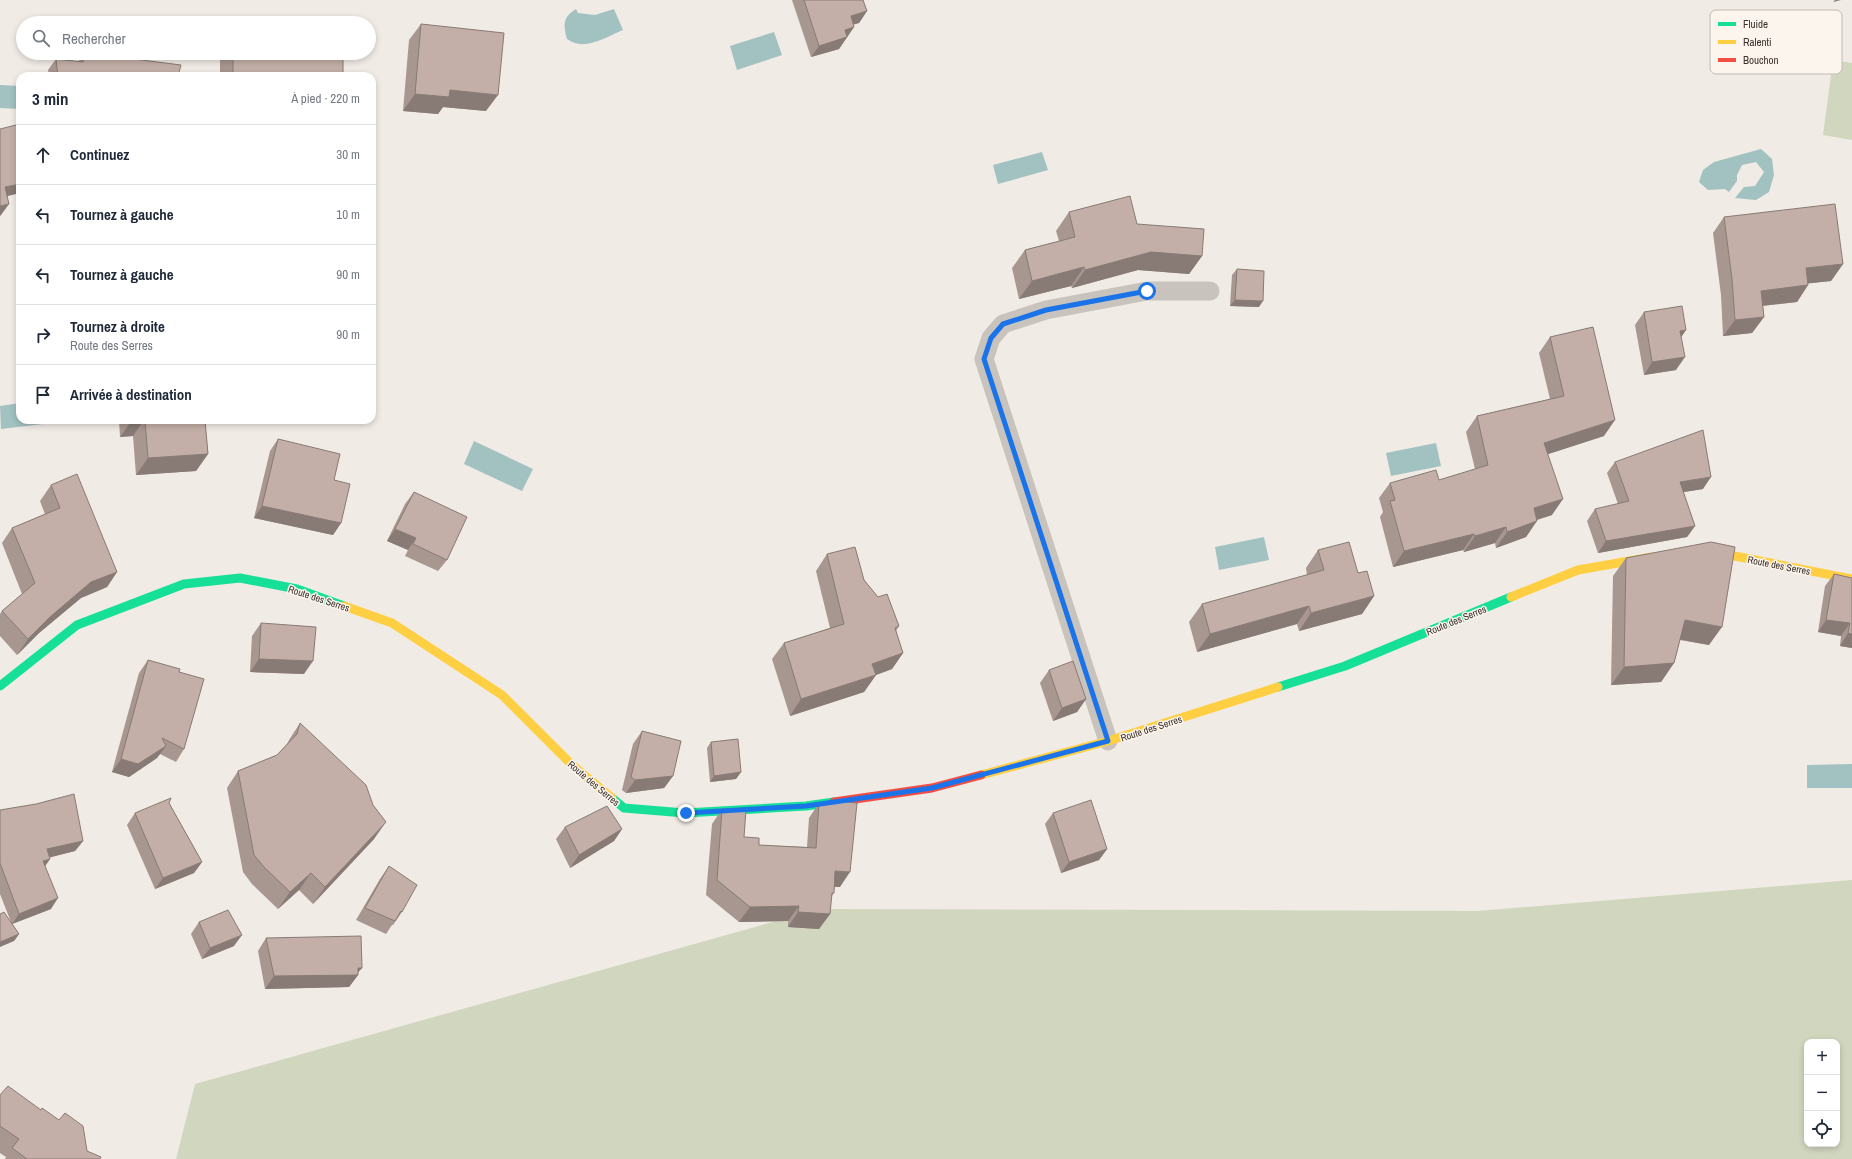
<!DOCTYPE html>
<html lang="fr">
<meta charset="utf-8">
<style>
:root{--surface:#fff;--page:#f2f2f3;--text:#1f2937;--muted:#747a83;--line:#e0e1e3}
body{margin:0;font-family:"Archivo Narrow",sans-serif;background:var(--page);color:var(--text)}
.controls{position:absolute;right:12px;bottom:12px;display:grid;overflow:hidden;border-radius:8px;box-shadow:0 2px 6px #0003}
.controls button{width:36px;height:36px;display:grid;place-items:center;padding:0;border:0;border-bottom:1px solid var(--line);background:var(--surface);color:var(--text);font:20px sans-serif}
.stop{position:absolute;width:12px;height:12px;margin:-9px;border:3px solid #1a73e8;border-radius:50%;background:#fff}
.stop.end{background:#1a73e8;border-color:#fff;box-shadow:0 1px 4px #0008}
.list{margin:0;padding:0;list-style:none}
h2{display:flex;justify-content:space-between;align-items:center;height:52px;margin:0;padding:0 16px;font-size:17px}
h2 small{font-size:13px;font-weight:400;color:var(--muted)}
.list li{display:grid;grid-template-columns:26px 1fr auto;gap:12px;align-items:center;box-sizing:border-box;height:60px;padding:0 16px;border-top:1px solid var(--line)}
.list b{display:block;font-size:15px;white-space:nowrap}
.list p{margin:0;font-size:13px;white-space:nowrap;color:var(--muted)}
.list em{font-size:13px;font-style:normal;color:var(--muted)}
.icon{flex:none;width:22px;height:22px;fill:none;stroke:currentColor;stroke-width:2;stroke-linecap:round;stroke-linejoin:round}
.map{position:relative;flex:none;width:1852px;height:1159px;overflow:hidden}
.search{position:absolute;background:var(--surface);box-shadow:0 2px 6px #0003;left:16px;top:16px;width:360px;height:44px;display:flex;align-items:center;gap:10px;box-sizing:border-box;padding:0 14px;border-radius:22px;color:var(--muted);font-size:15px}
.panel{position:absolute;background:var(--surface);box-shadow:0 2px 6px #0003;left:16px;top:72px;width:360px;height:352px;border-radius:12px}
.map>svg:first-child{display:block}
</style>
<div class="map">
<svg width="1852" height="1159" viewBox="0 0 1852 1159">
<rect width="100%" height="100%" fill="#f0ebe5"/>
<!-- green -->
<g fill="#d1d6bf" fill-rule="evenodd">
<path d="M1833 60 1852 63V140L1823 135Z"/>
<path d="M1852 880V1159H176L195 1084 819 909 1478 911ZM1807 1042H1837V1144H1807Z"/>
</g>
<!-- water -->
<g fill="#a1c2c1">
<path d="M576 9 578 13 595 15 614 9 623 30C606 37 584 52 567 39 563 24 563 17 576 9Z"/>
<path d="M774 32 782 55 737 70 730 46Z"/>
<path d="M0 85 20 86V109L0 108Z"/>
<path d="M1761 149 1772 159 1774 175 1769 192 1756 200 1735 198 1744 187 1755 186 1764 172 1756 162 1742 165 1737 175V181L1729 192 1725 189 1708 190 1699 182 1703 170 1714 162Z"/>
<path d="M1042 152 1048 170 998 184 993 165Z"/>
<path d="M20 403V420H51V423L1 429 0 406Z"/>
<path d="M474 441 533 469 522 491 464 464Z"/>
<path d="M1436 443 1441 466 1391 476 1386 453Z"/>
<path d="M1264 537 1269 560 1219 570 1215 547Z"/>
<path d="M1852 764V788H1807V765Z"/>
</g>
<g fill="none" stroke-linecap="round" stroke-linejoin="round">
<!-- lane -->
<path stroke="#c9c3be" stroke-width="19" d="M1108 741 984 359 991 338 1003 324 1046 310 1147 291H1210"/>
<!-- fast -->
<g stroke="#16e098" stroke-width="9">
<path d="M0 686 77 625 184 584 240 578 297 589 344 606"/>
<path d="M1278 687 1345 666 1511 597"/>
<path d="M612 798 624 808 685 813 806 806 834 802"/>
</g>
<!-- slow -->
<g stroke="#ffcf43" stroke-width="9">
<path d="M1704 550 1852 579"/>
<path d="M1511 597 1578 570 1652 557"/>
<path d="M344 606 392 623 502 695 572 765 612 798"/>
<path d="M981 775 1108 741 1278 687"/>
</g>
<!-- jam -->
<path stroke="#f24e42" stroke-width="9" d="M834 802 932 788 981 775"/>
</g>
<!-- wall -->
<g fill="#a89690">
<path d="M792 0H863L867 11 859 23 853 24 854 27 839 49 811 57Z"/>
<path d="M421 24 486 111 443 107 438 114 403 111 409 40Z"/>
<path d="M84 53 178 76H49L48 70 56 59 78 62Z"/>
<path d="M223 53H343V76H220V57Z"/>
<path d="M1069 212 1137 224 1202 256 1189 274 1138 270 1072 288 1071 286 1019 299 1012 268 1025 250 1059 241 1056 231Z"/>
<path d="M1724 217 1843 264 1831 281 1808 283V285L1797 302 1763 306 1764 317 1752 333 1723 336 1721 295 1713 233Z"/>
<path d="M1237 269 1259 307 1230 306 1232 275Z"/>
<path d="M1644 312 1686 330 1681 337 1676 370 1644 375 1635 325Z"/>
<path d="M1550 337 1604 436 1548 454 1552 515 1537 520 1526 537 1496 548 1495 543 1464 552 1463 550 1393 567 1380 517 1383 512 1379 498 1390 483 1439 480 1475 469 1466 432 1477 416 1550 399 1539 353Z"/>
<path d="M119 420H205L208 454 196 471 136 475 133 436 120 437Z"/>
<path d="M278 439 334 480 341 523 333 535 254 518 270 451Z"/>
<path d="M1615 462 1703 489 1683 492 1695 526 1687 537 1598 553 1587 521 1595 509 1618 504 1607 473Z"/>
<path d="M51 485 117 572 107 587 81 598 39 633 17 655 0 636V614L2 611 22 594 2 543 12 528 45 514 40 501Z"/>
<path d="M414 492 447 560 438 571 405 556 408 550 387 541 405 504Z"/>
<path d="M1318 550 1358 573 1374 596 1362 614 1299 631 1297 624 1197 652 1189 622 1202 604 1307 575 1306 568Z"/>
<path d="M827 554 864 580 899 626 896 631 903 653 892 669 876 675 864 692 790 716 772 659 784 643 830 628 816 571Z"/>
<path d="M1626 558 1709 645 1680 640 1674 663 1661 682 1611 685 1613 576Z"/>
<path d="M1834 574 1852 578V648L1840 646 1841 636 1818 632 1825 586Z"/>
<path d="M261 623 304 674 250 672 252 636Z"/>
<path d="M148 660 179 672 184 749 176 762 160 754 157 758 129 777 112 772 139 673Z"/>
<path d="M1049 670 1086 699 1077 712 1053 721 1040 683Z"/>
<path d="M300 723 374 839 313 904 299 890 278 909 252 884 243 872 227 788 238 771 277 755 287 744 289 740Z"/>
<path d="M642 731 673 776 664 788 626 793 622 790 633 744Z"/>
<path d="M711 742 741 772 736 779 710 782 707 748Z"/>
<path d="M169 803 202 862 194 873 155 889 127 825 135 813Z"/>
<path d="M819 803 840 887H834V893L831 897 830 914 819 929 788 927V921L739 922 706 895 712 824 722 809 744 837 759 845 807 847 809 818Z"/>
<path d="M0 810 83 841 75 851 50 857V859L45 866 51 909 12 924 19 934 14 941 11 922 0 894Z"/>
<path d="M1053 813 1107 849 1099 860 1061 873 1045 824Z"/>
<path d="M565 827 622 829 614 841 570 868 556 839Z"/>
<path d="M389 866 402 912 393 925H392L386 934 356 920 380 879Z"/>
<path d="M199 922 234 946 202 959 191 934Z"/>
<path d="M266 938 362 968 358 972V975L349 987 265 989 258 951Z"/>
<path d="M0 1095 87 1151 100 1159H5L6 1157 0 1153Z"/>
</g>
<!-- shaded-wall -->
<g fill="#887a75">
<path d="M1835 0H1841L1833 2Z"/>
<path d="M867 11 859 23 842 28 851 16Z"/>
<path d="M854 27 839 49 811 57 819 46 845 30Z"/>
<path d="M450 90 498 95 486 111 443 107 438 114 403 111 415 94Z"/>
<path d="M20 184V193L0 198 5 187Z"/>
<path d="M9 204 1 215 0 216V206Z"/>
<path d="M1151 252 1202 256 1189 274 1138 270 1072 288 1085 270Z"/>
<path d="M1843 264 1831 281 1795 285 1806 268Z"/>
<path d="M1084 267 1071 286 1019 299 1032 281Z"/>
<path d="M1808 285 1797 302 1749 307 1761 291Z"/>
<path d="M1235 300 1263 301 1259 307 1230 306Z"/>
<path d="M1764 317 1752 333 1723 336 1735 320Z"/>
<path d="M1686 330 1677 343 1680 331Z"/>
<path d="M1685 357 1676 370 1644 375 1652 362Z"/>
<path d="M132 420H144L133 436 120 437Z"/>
<path d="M1615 420 1604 436 1533 459 1544 443Z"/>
<path d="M208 454 196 471 136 475 148 458Z"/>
<path d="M1711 477 1703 489 1672 494 1680 482Z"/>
<path d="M1563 499 1552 515 1523 524 1534 508Z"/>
<path d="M262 506 341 523 333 535 254 518Z"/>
<path d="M1537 521 1526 537 1496 548 1507 532Z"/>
<path d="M1695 526 1687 537 1598 553 1606 541Z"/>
<path d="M1506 527 1495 543 1464 552 1475 536Z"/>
<path d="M395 529 416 538 408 550 387 541Z"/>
<path d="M1474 534 1463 550 1393 567 1404 551Z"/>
<path d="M117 572 107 587 81 598 39 633 17 655 28 639 50 617 91 582Z"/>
<path d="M1374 596 1362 614 1299 631 1311 613Z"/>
<path d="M1309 606 1297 624 1197 652 1210 634Z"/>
<path d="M1685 620 1722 627 1709 645 1672 638Z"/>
<path d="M1826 620 1850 623 1841 636 1818 632Z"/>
<path d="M1848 633 1852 634V648L1840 646Z"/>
<path d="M903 653 892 669 865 679 876 675 864 692 790 716 801 699 872 664Z"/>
<path d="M259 659 313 661 304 674 250 672Z"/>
<path d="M1674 663 1661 682 1611 685 1624 667Z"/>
<path d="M1086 699 1077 712 1053 721 1062 708Z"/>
<path d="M166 746 157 758 129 777 112 772 121 759Z"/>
<path d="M741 772 736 779 710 782 714 776Z"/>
<path d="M673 776 664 788 626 793 635 780Z"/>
<path d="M386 822 374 839 313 904 325 887Z"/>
<path d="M622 829 614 841 570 868 579 855Z"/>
<path d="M83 841 75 851 40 860 47 849Z"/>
<path d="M1107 849 1099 860 1061 873 1069 862Z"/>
<path d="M50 859 43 869V861Z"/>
<path d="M202 862 194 873 155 889 163 878Z"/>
<path d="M835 871 850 872 840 887 824 886Z"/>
<path d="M311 873 299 890 278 909 290 892Z"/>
<path d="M58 898 51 909 12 924 19 914Z"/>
<path d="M799 906 788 921 739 922 750 907Z"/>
<path d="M798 912 830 914 819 929 788 927Z"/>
<path d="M19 934 14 941 0 947V942Z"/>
<path d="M242 935 234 946 202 959 210 948Z"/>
<path d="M358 968H362L356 975H358L349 987 265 989 274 976Z"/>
</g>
<!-- building -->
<g fill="#c3afa7" stroke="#887a75">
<path d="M804 0H863L867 11 851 16 854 27 845 30 847 37 819 46Z"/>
<path d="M421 24 504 33 498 95 450 90 449 97 415 94Z"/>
<path d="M85 53H87L181 65 178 76H58L56 59 83 62Z"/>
<rect x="233" y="53" width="110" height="23"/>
<path d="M20 124V184L5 187 9 204 0 206V129Z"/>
<path d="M1130 196 1137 224 1204 229 1202 256 1151 252 1085 270 1084 267 1032 281 1025 250 1075 237 1069 212Z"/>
<path d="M1835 204 1843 264 1806 268 1808 285 1761 291 1764 317 1735 320 1732 279 1724 217Z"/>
<path d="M1237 269 1264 271 1263 301 1235 300Z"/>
<path d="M1682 306 1686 330 1680 331 1685 357 1652 362 1644 312Z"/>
<path d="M1593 327 1615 420 1544 443 1563 499 1534 508 1537 521 1507 532 1506 527 1475 536 1474 534 1404 551 1390 501 1395 500 1390 483 1436 470 1439 480 1488 465 1477 416 1564 396 1550 337Z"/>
<path d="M145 420H205L208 454 148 458Z"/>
<path d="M1703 430 1711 477 1680 482 1695 526 1606 541 1595 509 1629 501 1615 462Z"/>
<path d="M278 439 340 454 334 480 350 484 341 523 262 506Z"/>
<path d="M77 474 117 572 91 582 50 617 28 639 2 611 35 583 12 528 60 508 51 485Z"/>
<path d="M414 492 467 517 447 560 413 544 416 538 395 529Z"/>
<path d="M1349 542 1358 573 1367 571 1374 596 1311 613 1309 606 1210 634 1202 604 1324 570 1318 550Z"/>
<path d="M1711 542 1735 547 1722 627 1685 620 1674 663 1624 667 1626 558Z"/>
<path d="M855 547 864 580 878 597 887 594 899 626 895 628 903 653 872 664 876 675 801 699 784 643 844 624 827 554Z"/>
<path d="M1834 574 1852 578V634L1848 633 1850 623 1826 620Z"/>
<path d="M261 623 316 627 313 661 259 659Z"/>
<path d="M148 660 180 669 179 672 204 679 184 749 162 738 166 746 138 764 121 759Z"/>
<path d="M1073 661 1086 699 1062 708 1049 670Z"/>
<path d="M300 723 366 785 373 805 386 822 325 887 311 873 290 892 264 867 254 855 238 771 277 755 297 734Z"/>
<path d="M642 731 681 741 673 776 635 780 631 777Z"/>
<path d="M738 739 741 772 714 776 711 742Z"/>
<path d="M74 794 83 841 47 849 50 859 43 861 58 898 19 914 0 863V810L36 804Z"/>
<path d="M171 798 169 803 202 862 163 878 135 813Z"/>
<path d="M1091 800 1107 849 1069 862 1053 813Z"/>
<path d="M837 801 857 803 850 872 835 871 834 893H832L830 914 798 912 799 906 750 907 717 880 722 809H746L744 837 759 838V845L816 848 819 803Z"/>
<path d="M607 806 622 829 579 855 565 827Z"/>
<path d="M389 866 417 885 402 912 401 911 395 921 365 908Z"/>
<path d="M228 910 242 935 210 948 199 922Z"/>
<path d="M4 912 19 934 0 942V914Z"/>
<path d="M361 936 362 968H358V975L274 976 266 938Z"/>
<path d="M8 1086 41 1110 42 1108 59 1120 65 1113 83 1126 87 1151 101 1157 100 1159H27L12 1148 19 1139 0 1126V1095Z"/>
</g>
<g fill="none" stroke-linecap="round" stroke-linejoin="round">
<!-- route -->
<path stroke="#1a73e8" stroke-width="5" d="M686 813 806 806 932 788 1108 741 984 359 991 338 1003 324 1046 310 1147 291"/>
</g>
<g text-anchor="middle" stroke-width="3" stroke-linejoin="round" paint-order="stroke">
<!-- street labels -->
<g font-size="10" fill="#3b302b" stroke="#fbf5ee">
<text transform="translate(1779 565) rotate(11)" y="4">Route des Serres</text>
<text transform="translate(319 598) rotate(18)" y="4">Route des Serres</text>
<text transform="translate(1456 620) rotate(-22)" y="4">Route des Serres</text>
<text transform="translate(1151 728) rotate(-18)" y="4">Route des Serres</text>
<text transform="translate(594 783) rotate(40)" y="4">Route des Serres</text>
</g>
</g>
<!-- legend -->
<rect x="1710" y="10" width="132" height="64" rx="6" fill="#fbf5ee" stroke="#c1bab4" stroke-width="1"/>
<rect x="1718" y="22" width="18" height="4" fill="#16e098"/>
<rect x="1718" y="40" width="18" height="4" fill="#ffcf43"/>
<rect x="1718" y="58" width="18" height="4" fill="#f24e42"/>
<g font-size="11" fill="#3b302b">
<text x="1743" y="28">Fluide</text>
<text x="1743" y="46">Ralenti</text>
<text x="1743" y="64">Bouchon</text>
</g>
</svg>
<div class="controls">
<button>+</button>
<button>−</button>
<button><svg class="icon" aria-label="locate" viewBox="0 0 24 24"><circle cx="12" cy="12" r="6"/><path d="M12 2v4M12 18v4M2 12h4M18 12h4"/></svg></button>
</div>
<div class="stop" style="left:1147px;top:291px"></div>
<div class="stop end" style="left:686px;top:813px"></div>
<div class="search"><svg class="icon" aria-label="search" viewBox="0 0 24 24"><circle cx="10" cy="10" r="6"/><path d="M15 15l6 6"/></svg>Rechercher</div>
<section class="panel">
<h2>3 min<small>À pied · 220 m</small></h2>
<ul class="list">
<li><svg class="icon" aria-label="ahead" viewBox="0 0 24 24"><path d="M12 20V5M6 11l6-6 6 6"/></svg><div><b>Continuez</b></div><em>30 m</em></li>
<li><svg class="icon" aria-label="left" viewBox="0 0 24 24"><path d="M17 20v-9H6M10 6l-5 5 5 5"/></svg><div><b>Tournez à gauche</b></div><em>10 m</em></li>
<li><svg class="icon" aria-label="left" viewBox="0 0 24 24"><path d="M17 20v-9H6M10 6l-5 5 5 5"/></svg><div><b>Tournez à gauche</b></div><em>90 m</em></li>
<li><svg class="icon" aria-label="right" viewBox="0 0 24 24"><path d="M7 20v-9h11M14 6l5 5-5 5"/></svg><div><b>Tournez à droite</b><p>Route des Serres</p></div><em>90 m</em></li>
<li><svg class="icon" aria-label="arrive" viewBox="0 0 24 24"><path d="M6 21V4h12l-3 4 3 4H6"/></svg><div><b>Arrivée à destination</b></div></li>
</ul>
</section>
</div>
